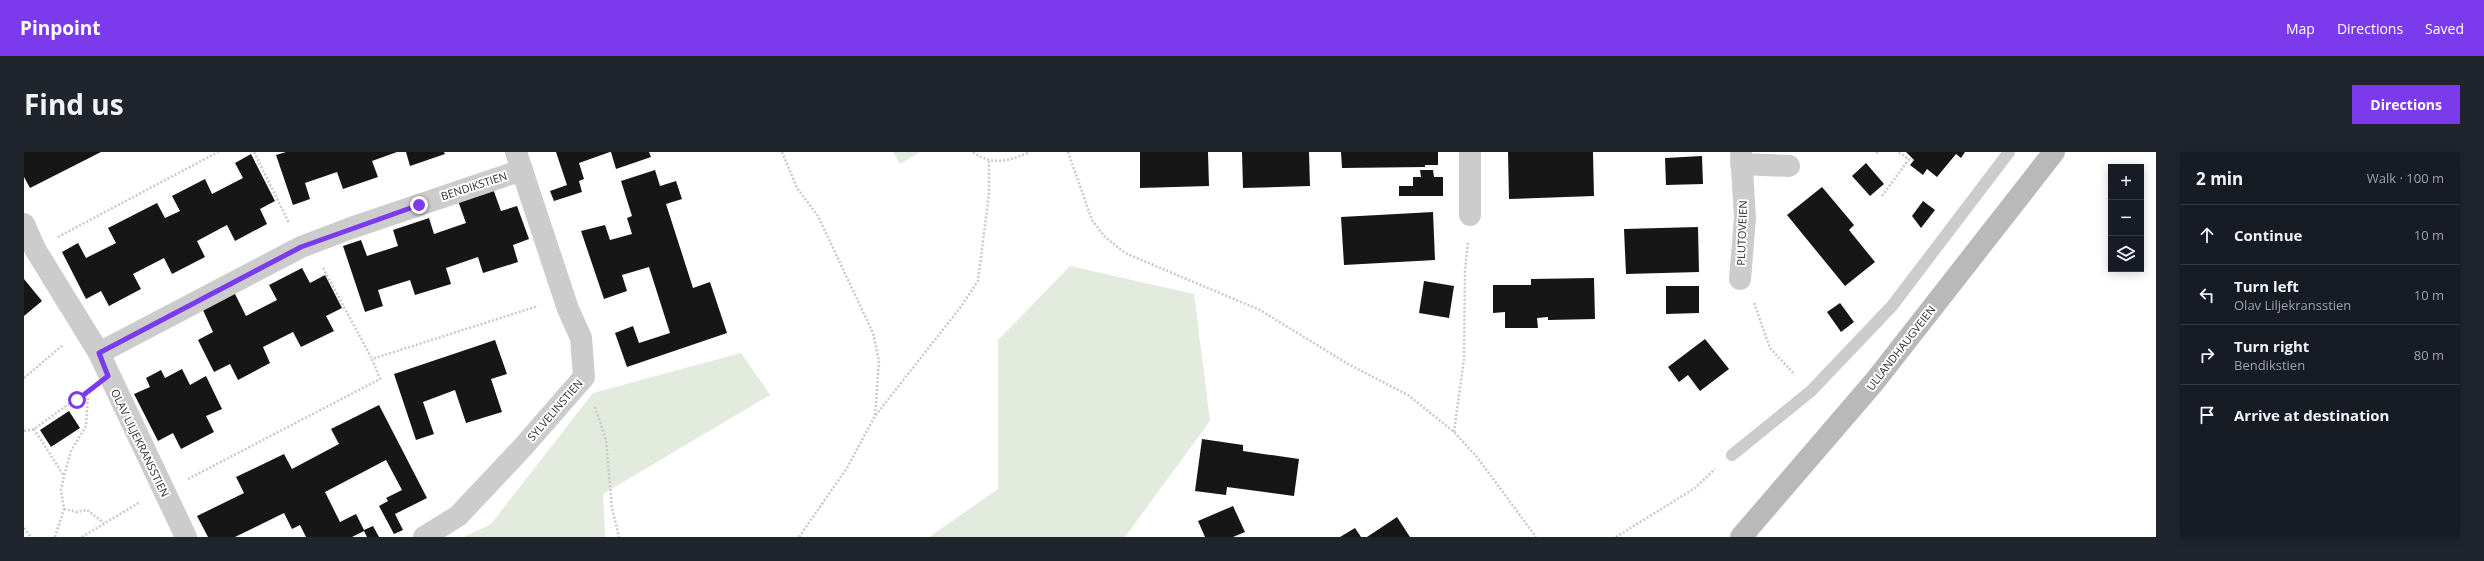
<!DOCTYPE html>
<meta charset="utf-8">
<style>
:root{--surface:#171b24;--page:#20242c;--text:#f1f3f6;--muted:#9ea1a6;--line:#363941;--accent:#7c3aed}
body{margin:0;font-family:"Open Sans",sans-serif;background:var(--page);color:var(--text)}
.controls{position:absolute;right:12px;top:12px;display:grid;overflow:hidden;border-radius:0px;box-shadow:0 2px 10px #0003}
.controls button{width:36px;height:36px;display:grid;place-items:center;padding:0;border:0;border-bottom:1px solid var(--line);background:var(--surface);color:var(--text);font:20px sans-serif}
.stop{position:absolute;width:12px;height:12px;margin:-9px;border:3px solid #7c3aed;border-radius:50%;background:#fff}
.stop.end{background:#7c3aed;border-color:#fff;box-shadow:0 1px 4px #0008}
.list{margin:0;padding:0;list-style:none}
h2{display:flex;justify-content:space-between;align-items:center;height:52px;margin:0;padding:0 16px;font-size:17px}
h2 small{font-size:13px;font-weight:400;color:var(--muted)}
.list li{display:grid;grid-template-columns:26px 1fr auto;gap:12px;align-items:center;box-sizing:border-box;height:60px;padding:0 16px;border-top:1px solid var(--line)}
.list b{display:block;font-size:15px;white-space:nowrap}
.list p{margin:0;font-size:13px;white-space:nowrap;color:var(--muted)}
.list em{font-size:13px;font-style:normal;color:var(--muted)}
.icon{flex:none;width:22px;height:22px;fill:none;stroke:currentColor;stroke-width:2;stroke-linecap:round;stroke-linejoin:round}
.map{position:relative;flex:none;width:2132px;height:385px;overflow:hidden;border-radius:0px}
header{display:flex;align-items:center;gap:24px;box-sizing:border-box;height:56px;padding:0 20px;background:var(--accent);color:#fff}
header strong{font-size:19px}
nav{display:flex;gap:22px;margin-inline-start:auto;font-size:14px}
.intro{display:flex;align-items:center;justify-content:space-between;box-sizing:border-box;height:96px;padding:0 24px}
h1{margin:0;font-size:28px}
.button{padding:10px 18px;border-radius:0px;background:var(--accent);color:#fff;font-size:14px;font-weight:700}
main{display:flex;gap:24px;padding:0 24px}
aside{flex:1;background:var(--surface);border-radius:0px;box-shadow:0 2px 10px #0003}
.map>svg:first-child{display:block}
</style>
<header>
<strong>Pinpoint</strong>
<nav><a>Map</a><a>Directions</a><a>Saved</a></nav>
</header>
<div class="intro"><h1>Find us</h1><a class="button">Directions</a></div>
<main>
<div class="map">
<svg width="2132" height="385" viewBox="0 0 2132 385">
<rect width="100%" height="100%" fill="#fff"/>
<!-- green -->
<g fill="#e3eade">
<path d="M869 0H896L876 12Z"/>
<path d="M1046 114 1170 142 1186 269 1101 385H905L974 337V188Z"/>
<path d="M717 201 746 243 579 342 581 385H440L467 372 569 241Z"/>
</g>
<!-- building -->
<g fill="#161616">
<path d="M0 0H77L6 36 0 25Z"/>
<path d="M262 0H373L348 9 354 25 319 37 313 20 281 31 286 47 269 53 252 3Z"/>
<path d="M382 0H420L421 2 386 14Z"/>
<path d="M532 0H586L555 11 560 27 555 29 558 40 530 49 526 39 543 33Z"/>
<path d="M587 0H625L627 5 592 17Z"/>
<path d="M1116 0H1184L1185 34 1116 36Z"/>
<path d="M1218 0H1285L1286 34 1219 36Z"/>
<path d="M1317 0H1414V13H1401V15L1318 16Z"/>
<path d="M1484 0H1569L1570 44 1485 47Z"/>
<path d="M1882 0H1941L1937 6 1932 2 1913 25 1903 17 1899 23 1886 13 1890 8Z"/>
<path d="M227 2 251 49 236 57 243 72 211 89 203 73 173 89 181 105 148 122 140 106 109 122 117 137 85 154 77 139 62 147 38 100 54 91 62 106 92 91 84 76 133 51 141 66 156 59 148 44 181 27 188 42 219 26 211 11Z"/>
<path d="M1678 4 1679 32 1642 33 1641 6Z"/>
<path d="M1842 11 1860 32 1846 44 1828 24Z"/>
<path d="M631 18 636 34 652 29 658 47 642 52 669 136 686 130 703 181 603 215 591 181 609 174 615 191 646 181 625 115 598 123 603 139 580 147 557 79 581 73 586 88 608 82 603 66 608 64 597 29Z"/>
<path d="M1396 18H1409L1410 25H1419V44H1375V34H1389V25H1397Z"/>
<path d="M468 34 477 59 493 54 505 87 489 93 494 110 459 121 454 105 422 116 427 132 391 143 386 128 354 138 359 154 341 160 319 94 337 88 343 104 374 94 369 78 405 66 410 82 442 71 433 46Z"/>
<path d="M1798 35 1830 73 1825 78 1851 110 1821 134 1763 63Z"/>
<path d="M1899 49 1911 58 1897 76 1888 64Z"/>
<path d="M1409 60 1411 108 1320 113 1317 65Z"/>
<path d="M1674 75 1675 120 1602 122 1600 77Z"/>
<path d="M278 116 286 131 301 123 318 156 302 164 310 179 277 195 269 180 239 195 246 211 214 228 206 212 190 220 174 188 189 180 178 156 210 140 222 164 253 148 245 133Z"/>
<path d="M1570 126 1571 167 1524 168V165L1513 166 1514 176H1481V160L1469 161V133H1507V127Z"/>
<path d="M0 127 18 149 0 164Z"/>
<path d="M1400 129 1430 134 1425 166 1395 161Z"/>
<path d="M1642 134H1675V161L1642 162Z"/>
<path d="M1816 151 1830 170 1817 180 1803 160Z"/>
<path d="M1681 187 1705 217 1676 239 1664 223 1655 230 1644 215Z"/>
<path d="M471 188 483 222 467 227 478 260 442 271 431 238 399 250 410 282 392 288 370 222Z"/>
<path d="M158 217 166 233 182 224 198 257 182 264 190 280 157 297 149 281 134 289 110 242 126 235 122 226 137 218 141 226Z"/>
<path d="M355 253 403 346 371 362 379 378 370 382 355 354 364 349 362 346 378 338 362 308 301 340 316 370 332 362 340 378 349 374 355 385H343L340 379 328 385H282L276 373 268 377 260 361 211 385H184L173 364 220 341 212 325 260 302 268 317 315 292 307 277Z"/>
<path d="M45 259 56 276 27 295 16 278Z"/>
<path d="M1178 287 1219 293V299L1275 307 1270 344 1203 335 1202 343 1171 339Z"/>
<path d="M1209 354 1221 380 1209 385H1181L1174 369Z"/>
<path d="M1373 365 1386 385H1343Z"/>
<path d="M1331 376 1337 385H1316Z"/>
</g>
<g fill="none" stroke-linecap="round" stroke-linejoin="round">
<!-- path -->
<g stroke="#c9c9c9" stroke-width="2.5" stroke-dasharray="2 2" stroke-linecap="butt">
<path d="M230 0 265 71"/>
<path d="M758 0 773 36 794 64 849 181 855 209 851 264"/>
<path d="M949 0C968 14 986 9 1006 0"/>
<path d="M1044 0 1068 68 1081 85 1101 101 1236 158 1324 212 1384 243 1430 280 1453 305 1512 385"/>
<path d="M1852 1 1854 0"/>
<path d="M1858 44 1885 7 1874 0"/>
<path d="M34 85 194 0"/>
<path d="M299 116 348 207"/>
<path d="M1730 151 1746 196 1771 223"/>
<path d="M0 226 39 193"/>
<path d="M571 255 582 288 588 356 595 385"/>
<path d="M10 277 40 324"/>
<path d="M0 279 10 277 63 239"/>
<path d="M1430 280 1440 207 1441 119 1444 90"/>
<path d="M164 327 356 227 348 207 514 154"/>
<path d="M40 357 53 360 63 358 80 371"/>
<path d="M0 376 7 385"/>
<path d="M31 385 40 357 37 338 40 324 47 299 62 274 64 245"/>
<path d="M58 385 116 350"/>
<path d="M775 385 823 316 851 264 936 156 954 129 965 41V9"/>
<path d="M1592 385 1671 336 1691 317"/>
</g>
<!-- lane -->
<path stroke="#ccc" stroke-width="12" d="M1708 303 1787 239 1868 154 1985 0"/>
<!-- street -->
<g stroke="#ccc" stroke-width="22">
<path d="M1446 0V63"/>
<path d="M1717 12 1765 14"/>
<path d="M0 72 11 97 75 201 162 385"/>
<path d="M1716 127 1721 66 1717 0"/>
<path d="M75 201 277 95 327 76 498 18"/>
<path d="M400 385 434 364 499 295 560 225 557 186 544 157 492 0"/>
</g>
<!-- secondary -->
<path stroke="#b9b9b9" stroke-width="22" d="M1717 385 1851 229 2030 0"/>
</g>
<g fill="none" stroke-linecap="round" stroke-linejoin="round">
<!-- route -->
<path stroke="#7c3aed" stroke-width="5" d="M53 248 84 224 75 201 277 95 395 53"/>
</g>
<g text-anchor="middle" stroke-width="4" stroke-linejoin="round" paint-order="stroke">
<!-- street labels -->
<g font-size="11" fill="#2f2f2f" stroke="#fff">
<text transform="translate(450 34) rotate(-18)" y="4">BENDIKSTIEN</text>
<text transform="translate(1718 81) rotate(-88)" y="4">PLUTOVEIEN</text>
<text transform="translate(1877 196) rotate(-52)" y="4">ULLANDHAUGVEIEN</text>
<text transform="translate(531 258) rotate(-49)" y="4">SYLVELINSTIEN</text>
<text transform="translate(116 291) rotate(64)" y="4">OLAV LILJEKRANSSTIEN</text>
</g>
</g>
</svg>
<div class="controls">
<button>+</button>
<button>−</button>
<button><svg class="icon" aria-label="layers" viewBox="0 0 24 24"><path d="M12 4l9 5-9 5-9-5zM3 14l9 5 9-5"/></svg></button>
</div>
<div class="stop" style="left:53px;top:248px"></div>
<div class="stop end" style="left:395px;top:53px"></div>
</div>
<aside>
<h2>2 min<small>Walk · 100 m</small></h2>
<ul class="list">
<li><svg class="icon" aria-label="ahead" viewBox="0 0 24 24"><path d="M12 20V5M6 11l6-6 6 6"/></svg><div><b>Continue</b></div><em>10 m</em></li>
<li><svg class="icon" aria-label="left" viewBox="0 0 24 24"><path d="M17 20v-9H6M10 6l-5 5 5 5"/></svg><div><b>Turn left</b><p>Olav Liljekransstien</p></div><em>10 m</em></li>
<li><svg class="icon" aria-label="right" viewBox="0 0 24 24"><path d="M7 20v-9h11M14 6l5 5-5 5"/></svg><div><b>Turn right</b><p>Bendikstien</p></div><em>80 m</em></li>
<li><svg class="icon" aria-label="arrive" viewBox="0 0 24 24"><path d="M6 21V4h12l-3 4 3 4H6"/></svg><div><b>Arrive at destination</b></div></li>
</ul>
</aside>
</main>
